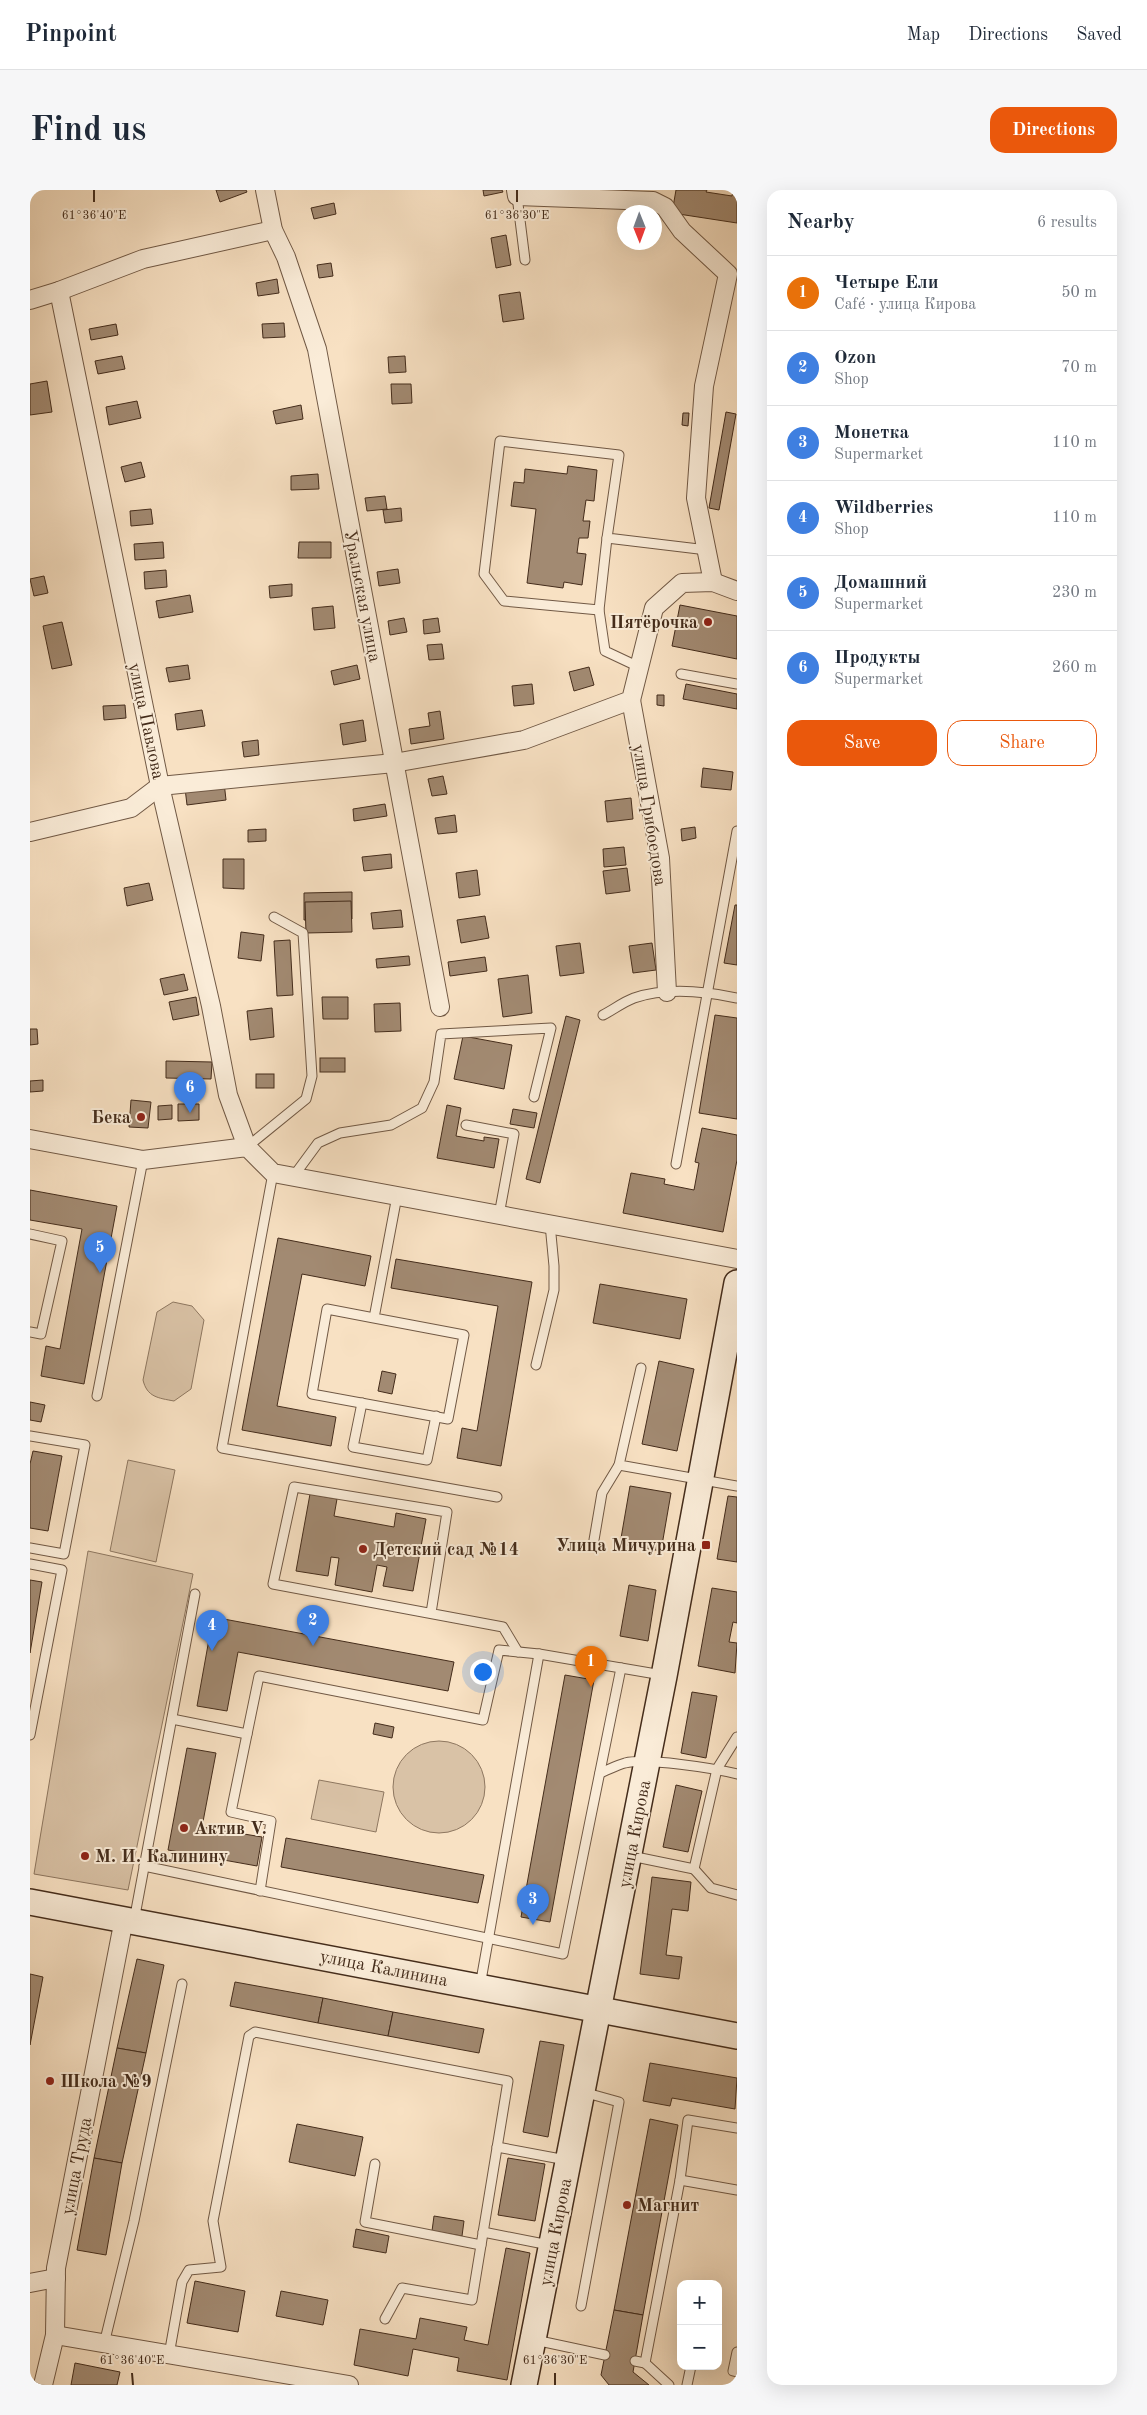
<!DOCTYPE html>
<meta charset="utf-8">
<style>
:root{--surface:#fff;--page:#f6f6f7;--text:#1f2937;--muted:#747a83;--line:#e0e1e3;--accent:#ea580c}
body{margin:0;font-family:"Old Standard TT",serif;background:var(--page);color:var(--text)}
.controls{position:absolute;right:15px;bottom:15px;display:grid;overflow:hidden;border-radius:10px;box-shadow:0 5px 20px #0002}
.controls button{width:45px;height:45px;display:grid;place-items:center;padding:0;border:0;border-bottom:1px solid var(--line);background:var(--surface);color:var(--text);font:25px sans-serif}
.compass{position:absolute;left:587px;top:15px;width:45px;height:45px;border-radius:50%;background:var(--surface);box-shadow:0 5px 20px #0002;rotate:179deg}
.you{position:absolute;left:452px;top:1481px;width:18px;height:18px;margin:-12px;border:4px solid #fff;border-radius:50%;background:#1a73e8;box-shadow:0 0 0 8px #1a73e833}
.badge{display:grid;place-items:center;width:32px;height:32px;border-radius:50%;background:var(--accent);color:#fff;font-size:16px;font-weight:700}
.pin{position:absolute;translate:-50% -41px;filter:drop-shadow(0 1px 2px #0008)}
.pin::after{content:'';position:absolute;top:26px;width:18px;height:15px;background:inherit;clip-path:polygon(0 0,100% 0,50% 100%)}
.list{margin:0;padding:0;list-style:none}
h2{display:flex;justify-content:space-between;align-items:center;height:65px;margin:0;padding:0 20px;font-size:21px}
h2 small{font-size:16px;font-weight:400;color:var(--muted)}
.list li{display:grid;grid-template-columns:32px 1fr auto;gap:15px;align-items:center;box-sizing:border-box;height:75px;padding:0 20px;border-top:1px solid var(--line)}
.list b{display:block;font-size:19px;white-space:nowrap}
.list p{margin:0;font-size:16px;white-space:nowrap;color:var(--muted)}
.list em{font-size:16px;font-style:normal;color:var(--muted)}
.actions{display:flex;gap:10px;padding:15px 20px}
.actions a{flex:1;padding:11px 0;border:1px solid var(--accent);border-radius:15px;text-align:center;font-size:18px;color:var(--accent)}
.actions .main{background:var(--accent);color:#fff}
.map{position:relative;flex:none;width:707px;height:2195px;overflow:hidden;border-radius:15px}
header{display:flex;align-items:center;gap:30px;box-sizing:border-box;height:70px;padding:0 25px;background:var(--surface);border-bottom:1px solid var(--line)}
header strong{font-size:24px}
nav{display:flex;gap:28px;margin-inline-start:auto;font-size:18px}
.intro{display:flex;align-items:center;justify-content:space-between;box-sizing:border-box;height:120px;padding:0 30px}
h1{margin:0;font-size:35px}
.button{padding:12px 22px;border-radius:15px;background:var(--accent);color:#fff;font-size:18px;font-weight:700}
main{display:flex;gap:30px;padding:0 30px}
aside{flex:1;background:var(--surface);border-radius:15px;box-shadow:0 5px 20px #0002}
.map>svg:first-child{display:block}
</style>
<header>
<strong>Pinpoint</strong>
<nav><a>Map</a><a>Directions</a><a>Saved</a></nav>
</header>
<div class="intro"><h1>Find us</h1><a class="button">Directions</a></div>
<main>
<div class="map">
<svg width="707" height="2195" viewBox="0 0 707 2195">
<rect width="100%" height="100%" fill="#f8e1c3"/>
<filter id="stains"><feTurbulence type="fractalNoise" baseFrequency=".004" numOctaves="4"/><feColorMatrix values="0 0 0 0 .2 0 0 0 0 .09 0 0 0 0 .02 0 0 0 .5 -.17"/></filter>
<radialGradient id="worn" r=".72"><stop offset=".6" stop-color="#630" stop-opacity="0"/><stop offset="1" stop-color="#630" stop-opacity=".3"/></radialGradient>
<!-- green -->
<g fill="#d9c2a6" stroke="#8e7760">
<path d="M143 1112 162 1116 174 1130 161 1199 144 1211C128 1208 117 1207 113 1190L127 1122Z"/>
<path d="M98 1270 145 1280 126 1372 80 1361Z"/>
<path d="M58 1361 163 1384 98 1700 4 1684Z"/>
<circle cx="409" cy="1597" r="46"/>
<path d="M289 1590 354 1602 346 1642 281 1629Z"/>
</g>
<!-- building -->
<g fill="#a28a72" stroke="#442c1b">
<path d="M186 0H216L217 2 190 12Z"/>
<path d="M453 0H472L473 2 454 6Z"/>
<path d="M646 0H677L676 2 702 6 703 0H707V33L642 23Z"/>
<path d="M304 13 306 24 284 29 281 18Z"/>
<path d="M476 45 481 75 466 78 461 48Z"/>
<path d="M301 73 303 86 289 88 287 75Z"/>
<path d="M247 89 249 103 228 106 226 93Z"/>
<path d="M490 102 494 129 473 132 469 105Z"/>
<path d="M254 133 255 147 233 148 232 134Z"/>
<path d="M86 134 88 145 61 150 59 139Z"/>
<path d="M92 166 95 179 68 184 65 171Z"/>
<path d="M375 166 376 182 359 183 358 167Z"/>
<path d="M17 191 22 222 0 225V194Z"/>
<path d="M361 194H381L382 213 362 214Z"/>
<path d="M107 211 111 228 79 235 76 217Z"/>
<path d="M271 215 273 229 246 234 243 221Z"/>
<path d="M696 222 706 224 689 320 679 318Z"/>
<path d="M653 223H659L658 236 652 235Z"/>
<path d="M111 272 115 287 95 292 91 277Z"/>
<path d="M538 276 567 280 564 311 556 310 553 331H560L558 348H549L547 363 556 364 552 395 534 392 533 398 497 393 506 319 481 316 484 292 494 293 495 279 537 284Z"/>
<path d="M288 284 289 299 261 300V286Z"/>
<path d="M355 306 357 319 337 321 335 308Z"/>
<path d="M371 318 372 331 355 333 353 320Z"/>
<path d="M121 319 123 334 101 336 100 321Z"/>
<path d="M133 352 134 368 105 370 104 354Z"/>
<path d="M269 352H301V368H268Z"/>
<path d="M368 379 370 393 349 396 347 382Z"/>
<path d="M136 380 137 397 115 399 114 382Z"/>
<path d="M14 386 18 403 4 406 0 389Z"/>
<path d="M262 394V406L240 408 239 396Z"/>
<path d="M160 405 163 422 129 428 126 411Z"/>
<path d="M650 415 707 426V469L642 456Z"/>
<path d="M303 416 305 438 284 440 282 418Z"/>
<path d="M374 428 377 442 360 445 358 431Z"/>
<path d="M408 428 410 442 394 444 393 430Z"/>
<path d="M32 432 42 475 22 479 13 436Z"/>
<path d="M412 454 414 469 399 470 397 455Z"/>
<path d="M158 475 160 489 139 492 136 478Z"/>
<path d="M327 475 330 489 304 495 301 481Z"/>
<path d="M559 477 564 495 544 501 539 482Z"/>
<path d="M502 494 504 514 484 516 482 496Z"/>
<path d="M656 494 707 504V519L653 509Z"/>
<path d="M627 505H634V516L627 515Z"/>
<path d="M95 515 96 528 74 530 73 516Z"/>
<path d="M172 520 175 536 147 540 145 524Z"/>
<path d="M410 521 414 549 381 554 379 539 400 536 398 523Z"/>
<path d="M333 530 336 551 313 555 310 534Z"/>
<path d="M228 550 229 565 214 567 212 552Z"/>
<path d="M673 578 703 582 701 600 671 597Z"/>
<path d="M413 586 417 604 402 606 398 589Z"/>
<path d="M194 592 196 610 157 615 155 598Z"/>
<path d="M601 608 603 629 577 632 575 611Z"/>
<path d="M355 614 357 626 324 631 323 619Z"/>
<path d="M425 625 427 642 408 644 405 628Z"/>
<path d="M665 637 666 648 652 651 651 639Z"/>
<path d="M236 639V651L218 652V640Z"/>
<path d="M594 657 596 675 574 677 573 659Z"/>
<path d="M361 664 362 678 334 681 332 667Z"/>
<path d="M193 669H214V699L193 698Z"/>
<path d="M597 678 600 701 576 704 573 681Z"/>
<path d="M447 680 450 705 429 708 426 683Z"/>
<path d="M119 693 123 710 97 716 94 698Z"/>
<path d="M322 702V729L274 730V703Z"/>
<path d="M321 711 322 742 276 743 275 712Z"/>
<path d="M705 715H707V775L694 773Z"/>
<path d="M371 720 373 737 343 739 341 723Z"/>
<path d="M455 726 459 748 431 753 427 730Z"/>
<path d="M211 742 234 745 231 771 208 768Z"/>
<path d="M260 750 263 805 247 806 244 751Z"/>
<path d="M550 753 554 783 530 786 526 756Z"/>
<path d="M622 753 626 780 603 783 599 756Z"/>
<path d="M379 766 380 775 347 778 346 769Z"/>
<path d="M455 767 457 781 420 786 418 772Z"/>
<path d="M154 784 158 800 134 805 130 789Z"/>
<path d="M498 785 502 823 473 827 468 789Z"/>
<path d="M166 807 169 825 143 830 139 812Z"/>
<path d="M292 807H318V829H293Z"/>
<path d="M370 813 371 841 345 842 344 814Z"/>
<path d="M242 818 244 847 220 850 217 821Z"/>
<path d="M685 825 707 828V929L669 923Z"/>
<path d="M536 826 550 830 510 993 496 989Z"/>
<path d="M0 839H7L8 854 0 855Z"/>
<path d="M433 846 482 855 474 899 424 889Z"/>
<rect x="290" y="868" width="25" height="14"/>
<path d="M136 871 182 872 181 889 136 888Z"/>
<rect x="226" y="884" width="18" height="14"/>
<path d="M13 890V901L0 902V891Z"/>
<path d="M101 910 121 912 118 938 99 937Z"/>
<path d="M148 914H169V930L148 931Z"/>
<path d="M142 915V929L128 930V916Z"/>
<path d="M417 915 431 918 426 946 454 951V947L469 949 464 978 407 968Z"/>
<path d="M483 919 507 923 504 938 480 934Z"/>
<path d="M672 938 707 945V970L693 1042 593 1023 601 983 635 989 634 994 664 1000 669 973 665 972Z"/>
<path d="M0 1000 87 1016 54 1194 11 1186 16 1156 30 1159 52 1039 0 1030Z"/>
<path d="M248 1048 341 1066 335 1096 272 1084 247 1216 306 1227 301 1256 212 1240Z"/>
<path d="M366 1069 502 1092 471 1276 427 1268 432 1238 447 1241 468 1116 361 1098Z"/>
<path d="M570 1094 657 1109 650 1149 563 1133Z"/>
<path d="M629 1171 664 1179 647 1261 612 1254Z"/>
<path d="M352 1181 366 1184 362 1204 348 1201Z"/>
<path d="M0 1212 15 1215 11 1232 0 1230Z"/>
<path d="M3 1261 32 1266 18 1341 0 1338V1274Z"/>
<path d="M600 1296 641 1303 631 1361 590 1354Z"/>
<path d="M280 1304 307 1309 304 1326 364 1337 366 1323 396 1329 383 1401 353 1396 357 1377 347 1375 342 1402 305 1395 309 1368 301 1367 298 1386 266 1381Z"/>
<path d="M698 1306 707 1307V1372L687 1369Z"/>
<path d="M0 1390 12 1392 0 1463Z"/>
<path d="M599 1395 626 1400 618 1451 590 1446Z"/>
<path d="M682 1398 707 1402V1433L703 1432 699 1452 707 1453 705 1483 668 1476Z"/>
<path d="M183 1427 424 1472 418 1501 208 1462 197 1521 167 1516Z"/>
<path d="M535 1485 564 1490 520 1732 491 1727Z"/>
<path d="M662 1502 687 1506 676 1568 651 1563Z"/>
<path d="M345 1533 364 1537 362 1548 343 1544Z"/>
<path d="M157 1558 186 1563 172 1637 232 1647 227 1676 138 1660Z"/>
<path d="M646 1595 672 1601 658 1662 633 1657Z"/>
<path d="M256 1648 454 1685 448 1713 251 1677Z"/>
<path d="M622 1687 661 1692 658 1721 642 1719 636 1765 652 1767 649 1789 610 1784Z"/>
<path d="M107 1769 134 1775 116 1863 87 1858Z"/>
<path d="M0 1784 13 1787 0 1855Z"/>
<path d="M205 1792 293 1808 288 1833 200 1816Z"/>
<path d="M293 1808 363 1822 358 1846 288 1833Z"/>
<path d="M363 1822 454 1839 449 1863 358 1846Z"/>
<path d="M510 1851 534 1855 518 1947 493 1942Z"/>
<path d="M87 1858 116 1863 92 1973 64 1968Z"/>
<path d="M620 1873 707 1888 705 1919 642 1908 640 1916 613 1911Z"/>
<path d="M620 1929 648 1935 613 2125 584 2120Z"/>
<path d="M267 1934 333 1947 325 1986 259 1972Z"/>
<path d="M64 1968 92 1973 76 2065 47 2060Z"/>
<path d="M478 1968 515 1974 505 2031 468 2025Z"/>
<path d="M404 2026 434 2031 432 2046 402 2041Z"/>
<path d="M326 2039 359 2046 356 2063 323 2057Z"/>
<path d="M476 2058 500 2063 477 2190 427 2181 429 2168 383 2159 378 2186 324 2175 330 2139 386 2149 390 2128 437 2137 434 2150 458 2155Z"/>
<path d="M165 2091 215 2101 208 2142 157 2133Z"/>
<path d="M251 2101 298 2110 293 2135 246 2126Z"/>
<path d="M584 2120 613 2125 603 2182 619 2195H579L571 2185Z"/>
<path d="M45 2173 90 2182 87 2195H41Z"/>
</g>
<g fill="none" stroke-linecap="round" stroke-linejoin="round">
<defs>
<g id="lane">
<path d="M487 6 495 70"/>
<path d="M577 348 569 420 575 461 609 477"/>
<path d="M569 420 474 411 454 384 470 251 589 265 577 348 677 360"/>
<path d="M651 484 707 494"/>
<path d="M573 825C583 820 593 812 604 808 637 797 674 801 707 808"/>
<path d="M436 935 484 944 469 1025"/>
<path d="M217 957 276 909 282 886 273 743 244 727"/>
<path d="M646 974 707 641"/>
<path d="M243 983 192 1258 467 1307"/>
<path d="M263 987 288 953 310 943 361 935 392 918 404 892 411 844 521 838 504 907"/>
<path d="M0 1044 32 1051 11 1144 0 1142"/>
<path d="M344 1128 434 1145 418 1229 282 1204 297 1119 344 1128 367 1006"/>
<path d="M506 1175 524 1100V1076L520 1034"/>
<path d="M611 1178 589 1275 707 1296"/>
<path d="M67 1206 113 970"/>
<path d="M332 1213 323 1257 397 1270 406 1226"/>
<path d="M0 1246 55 1255 34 1364 0 1358"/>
<path d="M564 1350 572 1303 589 1275"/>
<path d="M0 1374 32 1380 0 1545"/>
<path d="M401 1423 417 1322 264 1297 243 1394 473 1437 488 1462"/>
<path d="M142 1529 217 1544"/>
<path d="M707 1547 687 1579 664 1679 681 1698 707 1705"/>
<path d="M570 1583C578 1580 587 1575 595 1573 618 1568 683 1578 707 1584"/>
<path d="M601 1666 664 1679"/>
<path d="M114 1676 533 1764 591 1478"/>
<path d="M230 1701 241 1631 201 1622 229 1486 453 1530 469 1460 509 1464 632 1485"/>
<path d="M104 1731 165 1404"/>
<path d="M450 1796 509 1464"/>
<path d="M467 1957 536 1970"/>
<path d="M345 1974 335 2032 451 2055"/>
<path d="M650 1990 707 2000"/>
<path d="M453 2042 519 2055"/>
<path d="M551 2116 589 1912 553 1902"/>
<path d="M505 2150 575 2165"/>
<path d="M74 2154 104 2031 152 1794"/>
<path d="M707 2162 703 2181 707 2182"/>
<path d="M139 2165 152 2092 159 2080 191 2077 183 2031 219 1846 225 1842 478 1891 442 2110 372 2098 355 2129"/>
<path d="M605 2171 615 2173"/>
<path d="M639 2195 615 2173 650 1990 658 1930 707 1938"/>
<path d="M657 2195 661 2176"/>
</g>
<g id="street">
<path d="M235 0 243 40 256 67 287 159 410 817"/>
<path d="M486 0 487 6 623 11 635 17 652 41 698 84 674 196 666 308 683 392"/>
<path d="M29 101 130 596 181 816 198 905 217 957"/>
<path d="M0 110 29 101 113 69 243 40"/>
<path d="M601 510 630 668 637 802"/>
<path d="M0 642 101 618 130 596 364 573 494 550 601 510 624 418 652 393 683 392 707 401"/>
<path d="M0 949 113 970 217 957 243 983 707 1069"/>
<path d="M0 2093 26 2088"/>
<path d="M25 2145 319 2195"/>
<path d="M13 2195 25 2145 26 2078 94 1729"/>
</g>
<g id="secondary">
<path d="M0 1712 707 1846"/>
<path d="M494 2195 634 1486 707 1093"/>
</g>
</defs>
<!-- lane casing -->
<use href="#lane" stroke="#715945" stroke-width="11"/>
<!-- street casing -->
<use href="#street" stroke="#715945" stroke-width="20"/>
<!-- secondary casing -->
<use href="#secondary" stroke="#442c1b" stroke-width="28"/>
<!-- lane -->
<use href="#lane" stroke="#faecd8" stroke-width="9"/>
<!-- street -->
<use href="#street" stroke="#faecd8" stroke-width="18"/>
<!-- secondary -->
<use href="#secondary" stroke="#faecd8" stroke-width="25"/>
</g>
<!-- ticks -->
<path fill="none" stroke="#442c1b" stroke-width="2" d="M64 0V12M487 0V12M102 2183 103 2195M525 2183V2195"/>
<!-- markers -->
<g fill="#8f2418" stroke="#faecd8" stroke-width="2">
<circle cx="678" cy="432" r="5"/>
<circle cx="111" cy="927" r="5"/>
<rect x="671" y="1350" width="10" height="10" rx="2.5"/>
<circle cx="333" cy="1359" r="5"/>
<circle cx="154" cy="1638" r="5"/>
<circle cx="55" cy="1666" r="5"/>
<circle cx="20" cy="1891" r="5"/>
<circle cx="597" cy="2015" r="5"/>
</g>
<g text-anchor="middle" stroke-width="4" stroke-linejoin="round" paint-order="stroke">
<!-- street labels -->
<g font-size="18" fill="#442c1b" stroke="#faecd8">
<text transform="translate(333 406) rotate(79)" y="6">Уральская улица</text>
<text transform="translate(117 531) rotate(78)" y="6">улица Павлова</text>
<text transform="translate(620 625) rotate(81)" y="6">улица Грибоедова</text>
<text transform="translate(604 1644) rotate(-79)" y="6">улица Кирова</text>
<text transform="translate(354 1778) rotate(11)" y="6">улица Калинина</text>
<text transform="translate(46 1976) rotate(-79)" y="6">улица Труда</text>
<text transform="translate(525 2042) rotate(-79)" y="6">улица Кирова</text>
</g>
<!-- poi labels -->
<g font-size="18" font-weight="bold" fill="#442c1b" stroke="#faecd8" text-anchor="start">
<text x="668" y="438" text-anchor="end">Пятёрочка</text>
<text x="101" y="933" text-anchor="end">Бека</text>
<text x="666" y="1361" text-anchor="end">Улица Мичурина</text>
<text x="343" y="1365">Детский сад №14</text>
<text x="164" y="1644">Актив V.</text>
<text x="65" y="1672">М. И. Калинину</text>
<text x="30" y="1897">Школа №9</text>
<text x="607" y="2021">Магнит</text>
</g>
</g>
<g font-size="12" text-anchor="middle" fill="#442c1b" stroke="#faecd8" stroke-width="4" stroke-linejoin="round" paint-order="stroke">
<text x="64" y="29">61°36'40"E</text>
<text x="487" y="29">61°36'30"E</text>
<text x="102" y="2174">61°36'40"E</text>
<text x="525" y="2174">61°36'30"E</text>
</g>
<rect width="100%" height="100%" filter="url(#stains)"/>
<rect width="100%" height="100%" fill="url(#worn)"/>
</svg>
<div class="controls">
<button>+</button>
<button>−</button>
</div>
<svg class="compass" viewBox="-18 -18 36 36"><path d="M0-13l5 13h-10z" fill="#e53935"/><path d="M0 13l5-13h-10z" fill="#747a83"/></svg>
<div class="you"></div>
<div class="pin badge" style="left:561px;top:1497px;background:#e8710a">1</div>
<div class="pin badge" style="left:283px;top:1456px;background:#3f7fe0">2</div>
<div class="pin badge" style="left:503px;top:1735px;background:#3f7fe0">3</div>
<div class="pin badge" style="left:182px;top:1461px;background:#3f7fe0">4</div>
<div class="pin badge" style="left:70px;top:1083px;background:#3f7fe0">5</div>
<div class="pin badge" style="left:160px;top:923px;background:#3f7fe0">6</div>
</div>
<aside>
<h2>Nearby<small>6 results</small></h2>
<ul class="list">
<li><span class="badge" style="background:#e8710a">1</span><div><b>Четыре Ели</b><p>Café · улица Кирова</p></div><em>50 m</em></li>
<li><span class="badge" style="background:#3f7fe0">2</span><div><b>Ozon</b><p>Shop</p></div><em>70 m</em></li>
<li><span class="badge" style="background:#3f7fe0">3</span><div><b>Монетка</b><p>Supermarket</p></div><em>110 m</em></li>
<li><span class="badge" style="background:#3f7fe0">4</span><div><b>Wildberries</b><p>Shop</p></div><em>110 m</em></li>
<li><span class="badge" style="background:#3f7fe0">5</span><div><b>Домашний</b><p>Supermarket</p></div><em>230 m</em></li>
<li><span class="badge" style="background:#3f7fe0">6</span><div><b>Продукты</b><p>Supermarket</p></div><em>260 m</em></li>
</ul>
<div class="actions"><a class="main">Save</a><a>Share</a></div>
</aside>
</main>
